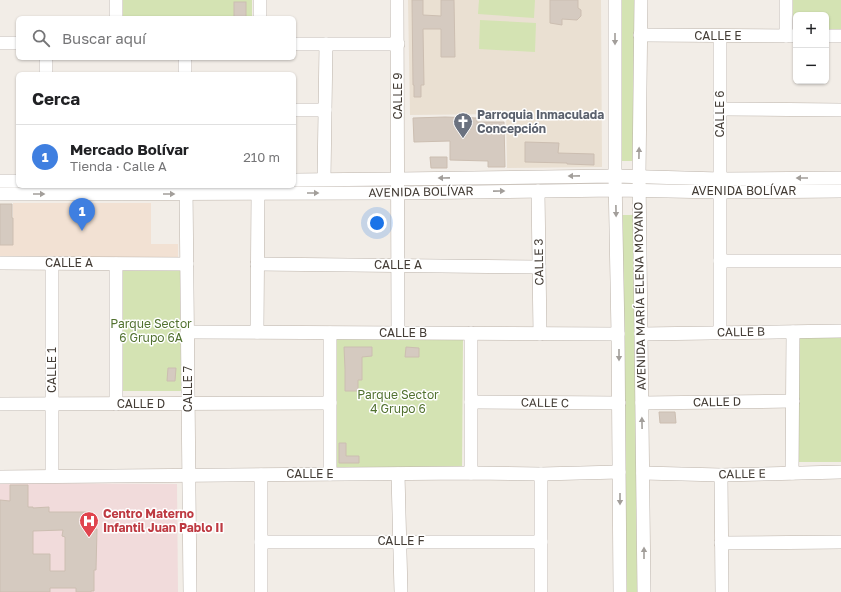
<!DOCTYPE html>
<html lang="es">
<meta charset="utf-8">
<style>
:root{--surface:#fff;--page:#f6f6f6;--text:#202124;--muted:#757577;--line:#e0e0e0;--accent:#ea580c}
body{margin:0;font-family:"Golos Text",sans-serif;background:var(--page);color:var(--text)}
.controls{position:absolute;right:12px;top:12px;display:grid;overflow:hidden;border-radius:6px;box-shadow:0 1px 3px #0004}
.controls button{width:36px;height:36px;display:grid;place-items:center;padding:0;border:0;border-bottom:1px solid var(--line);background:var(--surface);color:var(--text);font:20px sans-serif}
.you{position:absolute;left:377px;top:223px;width:14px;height:14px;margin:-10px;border:3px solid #fff;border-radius:50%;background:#1a73e8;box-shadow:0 0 0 6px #1a73e833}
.badge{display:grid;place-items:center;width:26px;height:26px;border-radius:50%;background:var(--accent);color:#fff;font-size:13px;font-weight:700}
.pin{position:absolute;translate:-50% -33px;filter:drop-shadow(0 1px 2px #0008)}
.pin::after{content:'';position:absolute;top:21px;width:14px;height:12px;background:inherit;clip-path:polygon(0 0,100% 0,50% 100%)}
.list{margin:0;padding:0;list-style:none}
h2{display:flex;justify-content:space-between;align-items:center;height:52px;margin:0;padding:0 16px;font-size:17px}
h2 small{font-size:13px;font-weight:400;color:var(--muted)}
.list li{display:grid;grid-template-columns:26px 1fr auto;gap:12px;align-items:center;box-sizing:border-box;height:64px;padding:0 16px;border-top:1px solid var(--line)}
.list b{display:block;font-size:15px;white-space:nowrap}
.list p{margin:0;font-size:13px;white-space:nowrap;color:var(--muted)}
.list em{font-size:13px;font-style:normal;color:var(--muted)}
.icon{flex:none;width:22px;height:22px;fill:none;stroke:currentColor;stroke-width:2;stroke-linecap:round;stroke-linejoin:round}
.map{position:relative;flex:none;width:841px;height:592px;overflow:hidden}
.search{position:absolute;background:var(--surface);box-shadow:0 1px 3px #0004;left:16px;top:16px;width:280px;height:44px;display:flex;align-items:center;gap:10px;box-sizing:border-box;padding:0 14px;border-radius:6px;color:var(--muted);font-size:15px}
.panel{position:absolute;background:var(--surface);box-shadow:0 1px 3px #0004;left:16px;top:72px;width:280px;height:116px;border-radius:6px}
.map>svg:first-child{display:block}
</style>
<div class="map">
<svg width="841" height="592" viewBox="0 0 841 592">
<rect width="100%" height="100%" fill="#f2ede7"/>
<!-- commercial -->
<path fill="#f2e1d3" d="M13 203H151V244H178V258H0V245H13Z"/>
<!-- education -->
<path fill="#eae0d2" d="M408 0H601L602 167 507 168 506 114 410 115Z"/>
<!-- medical -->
<path fill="#f1dbdb" d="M0 483 177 484 178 592H0Z"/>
<!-- green -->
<g fill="#d4e3b3">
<rect x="123" y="0" width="129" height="18"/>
<path d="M479 0H535L534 18 478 14Z"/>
<path d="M622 0H634L635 161H622Z"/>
<path d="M792 0H841V33H826V15H796V33H793Z"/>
<path d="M480 20 536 23 535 52 479 49Z"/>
<path d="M622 215H635L637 592H624Z"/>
<path d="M121 271H180L181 391H122Z"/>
<path d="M334 337 463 338 462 467H334Z"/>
<path d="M797 337H841V462H796Z"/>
</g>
<!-- building -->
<g fill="#d5cac0" stroke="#ccbeb1" fill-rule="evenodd">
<path d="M412 0H423V15L441 16V0H454L455 57H441V29H423L424 85H421V97H414V85H413Z"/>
<path d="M550 0H578V8L581 10V16L577 20 562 19V25L550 23Z"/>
<rect x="234" y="2" width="12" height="16"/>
<path d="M445 117 477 118V122H504L505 167H488V161L450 160V141L414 142 413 118Z"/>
<path d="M525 142 559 143 558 153 594 154V165L567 164V163L525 162Z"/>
<path d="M430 157H447V168H431Z"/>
<path d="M0 204H12V218H13V245H0Z"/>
<path d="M344 347H372V356L362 357V380H358V391H345V369Z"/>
<path d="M406 347 419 348V357H405Z"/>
<path d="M168 368H176L175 381H167Z"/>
<path d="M659 412H675L676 423H660Z"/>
<path d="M339 443H346V456H359V463H339Z"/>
<path d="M10 485H28V507H33V508L49 507V512H92V529H97L96 570H94V591H91V592H76V588H50V592H0V500L10 501ZM63 530 62 536 65 537V571H50V554H33V531Z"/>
</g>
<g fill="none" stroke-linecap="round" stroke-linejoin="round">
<defs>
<g id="minor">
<path d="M260 0V18"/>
<path d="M397 0 398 333"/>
<path d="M615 0V176L618 334 620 592"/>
<path d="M641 0 639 176 641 334 644 592"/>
<path d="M786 0V36"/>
<path d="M116 18V0"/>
<path d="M640 35 796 36"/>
<path d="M720 36V333"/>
<path d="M826 36H841"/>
<path d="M0 43H18"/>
<path d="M294 44H398"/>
<path d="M46 58V74"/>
<path d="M185 58V74"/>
<path d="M720 109 841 110"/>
<path d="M294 110H325"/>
<path d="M324 179 326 44"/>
<path d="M294 180 398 179 615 176 720 179 841 178"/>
<path d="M0 181H18"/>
<path d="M186 186 190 592"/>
<path d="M538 191 540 334"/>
<path d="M0 194 398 193 616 190 720 192 841 191"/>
<path d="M720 261H841"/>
<path d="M0 263 187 264"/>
<path d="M52 263V476"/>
<path d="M257 264 539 267"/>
<path d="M187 332 618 334"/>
<path d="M257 332 258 193"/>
<path d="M641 334 841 331"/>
<path d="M471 402 619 403"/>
<path d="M642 403 793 401"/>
<path d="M0 404 330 403"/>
<path d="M116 404V264"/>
<path d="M471 473V333"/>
<path d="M643 473 721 475 841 472"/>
<path d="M792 473 793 332"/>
<path d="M330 474V333"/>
<path d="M398 474 401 592"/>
<path d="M721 475 722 592"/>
<path d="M0 477 471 473 541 474 619 472"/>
<path d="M261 542H541"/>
<path d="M721 543 841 542"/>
<path d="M261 592V475"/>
<path d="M541 592V474"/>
</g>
</defs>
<!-- minor casing -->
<use href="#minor" stroke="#bcb3aa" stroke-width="14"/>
<!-- minor -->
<use href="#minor" stroke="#fff" stroke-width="13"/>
</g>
<!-- one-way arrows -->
<defs><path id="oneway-solid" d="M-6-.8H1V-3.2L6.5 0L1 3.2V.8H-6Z"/></defs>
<g fill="#a29e9a">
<use href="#oneway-solid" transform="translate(615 39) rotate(90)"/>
<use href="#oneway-solid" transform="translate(639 153) rotate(-89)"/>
<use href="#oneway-solid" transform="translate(574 176) rotate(179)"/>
<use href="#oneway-solid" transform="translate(444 178) rotate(179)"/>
<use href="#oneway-solid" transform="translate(802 178) rotate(180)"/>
<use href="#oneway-solid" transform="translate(499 191) rotate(-1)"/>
<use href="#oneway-solid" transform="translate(313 193)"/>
<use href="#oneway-solid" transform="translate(39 194)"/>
<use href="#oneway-solid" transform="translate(169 194)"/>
<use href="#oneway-solid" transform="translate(616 211) rotate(89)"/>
<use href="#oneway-solid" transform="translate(619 355) rotate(90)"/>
<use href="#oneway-solid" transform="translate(642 423) rotate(-91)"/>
<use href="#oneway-solid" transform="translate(620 499) rotate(90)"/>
<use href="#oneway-solid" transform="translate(644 553) rotate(-90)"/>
</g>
<!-- icons -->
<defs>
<symbol id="church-pin" viewBox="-11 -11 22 30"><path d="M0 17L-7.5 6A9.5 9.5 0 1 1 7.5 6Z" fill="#6b7280" stroke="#fff"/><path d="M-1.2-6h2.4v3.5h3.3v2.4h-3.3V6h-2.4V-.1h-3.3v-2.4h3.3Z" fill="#fff"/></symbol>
<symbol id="hospital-pin" viewBox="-11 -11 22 30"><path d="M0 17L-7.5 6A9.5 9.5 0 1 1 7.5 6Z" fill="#e0444e" stroke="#fff"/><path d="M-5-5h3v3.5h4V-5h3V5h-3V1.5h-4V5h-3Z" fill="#fff"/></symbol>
</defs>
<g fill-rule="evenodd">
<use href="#church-pin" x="452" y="111" width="22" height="30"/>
<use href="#hospital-pin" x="78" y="510" width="22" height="30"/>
</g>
<g text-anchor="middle" stroke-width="3" stroke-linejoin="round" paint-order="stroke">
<!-- street labels -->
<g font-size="12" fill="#443d36" stroke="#fff">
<text x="718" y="40">CALLE E</text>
<text transform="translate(398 96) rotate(-90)" y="4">CALLE 9</text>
<text transform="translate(720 114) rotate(-90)" y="4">CALLE 6</text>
<text x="744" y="195">AVENIDA BOLÍVAR</text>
<text transform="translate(421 192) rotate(-1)" y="4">AVENIDA BOLÍVAR</text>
<text transform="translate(539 262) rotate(-91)" y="4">CALLE 3</text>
<text x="69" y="267">CALLE A</text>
<text x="398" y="269">CALLE A</text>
<text transform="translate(640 296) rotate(-91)" y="4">AVENIDA MARÍA ELENA MOYANO</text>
<text transform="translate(741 332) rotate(-1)" y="4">CALLE B</text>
<text x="403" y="337">CALLE B</text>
<text transform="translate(52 370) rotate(-90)" y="4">CALLE 1</text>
<text transform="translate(188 389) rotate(-90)" y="4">CALLE 7</text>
<text transform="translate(717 402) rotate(-1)" y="4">CALLE D</text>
<text transform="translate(545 403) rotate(1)" y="4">CALLE C</text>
<text x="141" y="408">CALLE D</text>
<text x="310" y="478">CALLE E</text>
<text transform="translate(742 474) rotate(-1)" y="4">CALLE E</text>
<text x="401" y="545">CALLE F</text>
</g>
<!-- worship labels -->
<g font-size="12" font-weight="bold" fill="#5b616d" stroke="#fff" text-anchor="start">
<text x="477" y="119">Parroquia Inmaculada<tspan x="477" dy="14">Concepción</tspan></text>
</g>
<!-- park labels -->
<g font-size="12" fill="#51712f" stroke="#fff">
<text x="151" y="328">Parque Sector<tspan x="151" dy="14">6 Grupo 6A</tspan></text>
<text x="398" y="399">Parque Sector<tspan x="398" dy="14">4 Grupo 6</tspan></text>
</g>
<!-- health labels -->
<g font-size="12" font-weight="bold" fill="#be3a42" stroke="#fff" text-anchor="start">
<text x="103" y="518">Centro Materno<tspan x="103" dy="14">Infantil Juan Pablo II</tspan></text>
</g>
</g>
</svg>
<div class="controls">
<button>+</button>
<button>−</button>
</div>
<div class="you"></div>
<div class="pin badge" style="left:82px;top:231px;background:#3f7fe0">1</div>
<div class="search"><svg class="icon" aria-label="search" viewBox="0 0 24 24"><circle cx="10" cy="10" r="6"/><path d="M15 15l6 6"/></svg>Buscar aquí</div>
<section class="panel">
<h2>Cerca<small></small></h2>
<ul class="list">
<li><span class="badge" style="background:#3f7fe0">1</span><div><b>Mercado Bolívar</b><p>Tienda · Calle A</p></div><em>210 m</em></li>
</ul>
</section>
</div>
